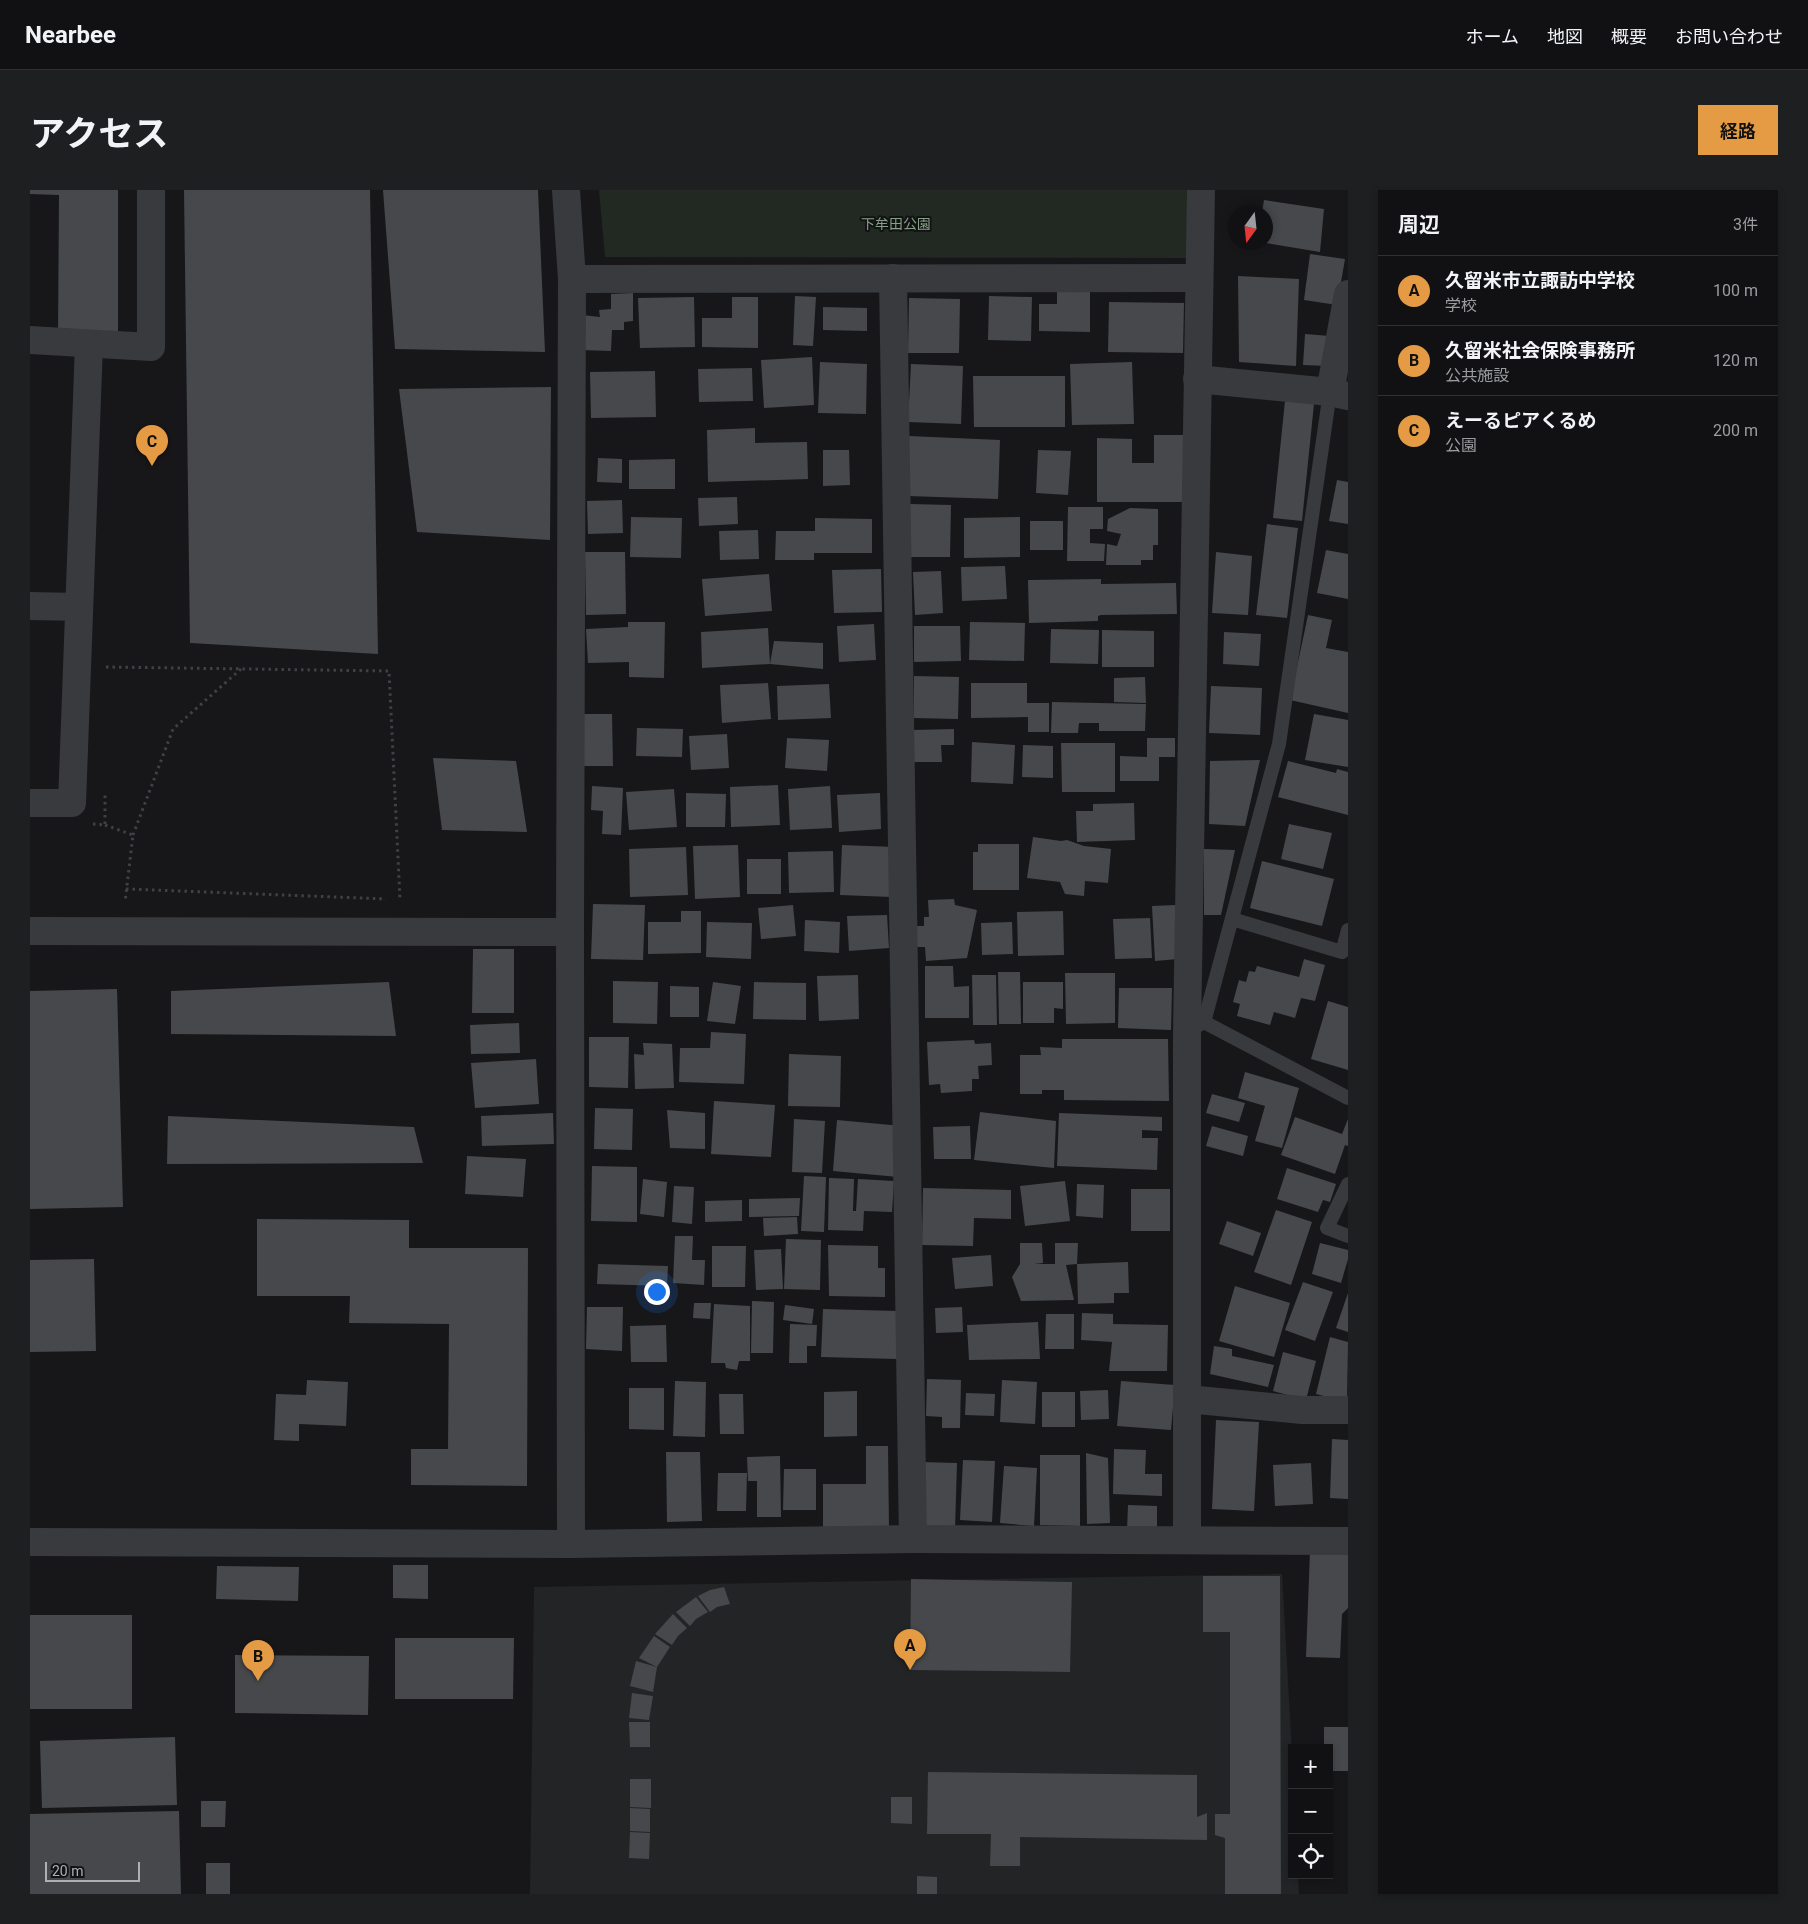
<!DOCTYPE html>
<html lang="ja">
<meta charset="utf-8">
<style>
:root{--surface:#111113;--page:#1e1f21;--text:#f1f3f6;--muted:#9c9da0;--line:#303133;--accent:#e49b44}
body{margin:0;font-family:Roboto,"Noto Sans JP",sans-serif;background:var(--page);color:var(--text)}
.controls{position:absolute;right:15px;bottom:15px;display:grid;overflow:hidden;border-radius:0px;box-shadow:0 2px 8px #0003}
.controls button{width:45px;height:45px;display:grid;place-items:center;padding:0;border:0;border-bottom:1px solid var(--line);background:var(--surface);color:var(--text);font:25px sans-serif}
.compass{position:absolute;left:1198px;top:15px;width:45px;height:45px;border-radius:50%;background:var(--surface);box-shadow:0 2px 8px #0003;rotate:195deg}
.scale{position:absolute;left:15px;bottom:12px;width:95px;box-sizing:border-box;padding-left:5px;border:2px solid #aab0b8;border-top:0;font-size:14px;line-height:18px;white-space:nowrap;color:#aab0b8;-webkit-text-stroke:4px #121214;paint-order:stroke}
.you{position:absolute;left:626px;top:1101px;width:18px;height:18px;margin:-12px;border:4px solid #fff;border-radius:50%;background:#1a73e8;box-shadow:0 0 0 8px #1a73e833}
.badge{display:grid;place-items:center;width:32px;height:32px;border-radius:50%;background:var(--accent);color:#111;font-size:16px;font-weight:700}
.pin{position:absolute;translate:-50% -41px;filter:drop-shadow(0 1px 2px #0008)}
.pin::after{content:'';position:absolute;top:26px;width:18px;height:15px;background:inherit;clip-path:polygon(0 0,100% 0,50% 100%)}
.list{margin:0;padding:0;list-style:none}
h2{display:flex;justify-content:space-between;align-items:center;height:65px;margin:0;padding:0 20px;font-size:21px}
h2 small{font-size:16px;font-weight:400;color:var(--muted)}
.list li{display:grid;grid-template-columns:32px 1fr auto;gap:15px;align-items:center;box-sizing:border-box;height:70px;padding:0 20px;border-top:1px solid var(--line)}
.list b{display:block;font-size:19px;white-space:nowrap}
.list p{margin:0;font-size:16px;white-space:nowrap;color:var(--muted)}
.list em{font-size:16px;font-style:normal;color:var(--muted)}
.icon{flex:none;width:28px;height:28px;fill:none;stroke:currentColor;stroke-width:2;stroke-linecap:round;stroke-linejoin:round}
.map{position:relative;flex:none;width:1318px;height:1704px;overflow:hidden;border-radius:0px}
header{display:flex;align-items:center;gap:30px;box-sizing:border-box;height:70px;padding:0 25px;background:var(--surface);border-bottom:1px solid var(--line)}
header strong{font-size:24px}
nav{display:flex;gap:28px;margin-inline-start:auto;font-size:18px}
.intro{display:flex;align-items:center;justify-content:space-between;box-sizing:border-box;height:120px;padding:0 30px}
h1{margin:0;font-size:35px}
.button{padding:12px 22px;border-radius:0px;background:var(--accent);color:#111;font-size:18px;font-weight:700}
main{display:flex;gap:30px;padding:0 30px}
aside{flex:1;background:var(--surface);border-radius:0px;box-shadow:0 2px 8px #0003}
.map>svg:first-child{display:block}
</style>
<header>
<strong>Nearbee</strong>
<nav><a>ホーム</a><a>地図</a><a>概要</a><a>お問い合わせ</a></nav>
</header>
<div class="intro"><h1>アクセス</h1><a class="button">経路</a></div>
<main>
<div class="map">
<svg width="1318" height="1704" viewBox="0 0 1318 1704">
<rect width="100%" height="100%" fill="#171719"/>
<!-- built -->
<path fill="#232426" d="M1252 1384 1262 1563V1685H1268L1269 1704H500L504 1397Z"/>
<!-- green -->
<path fill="#212922" d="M569 0H1160L1159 68 575 67Z"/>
<!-- building -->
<g fill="#46484c">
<path d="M0 0H88V145H28L29 5 0 4Z"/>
<path d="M154 0H340L348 464 160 453Z"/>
<path d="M353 0H508L515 162 365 159Z"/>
<path d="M1234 10 1294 19 1290 62 1236 53V22H1232Z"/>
<path d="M1280 64 1315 69 1307 115 1274 110Z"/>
<path d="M1208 86 1269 89 1266 176 1209 172Z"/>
<path d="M1060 95V142L1009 141V114H1027V96Z"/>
<path d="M603 103V131L594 132V140H582L581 161 551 160 552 125 570 127 569 120 581 119V104Z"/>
<path d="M765 106 786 107 783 156 763 155Z"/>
<path d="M959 106 1002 107 1001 151 958 150Z"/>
<path d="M664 107 665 157 610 158 608 108Z"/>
<path d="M702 107H728V158L672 157V128H702Z"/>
<path d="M879 108 930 109 929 163H878Z"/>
<path d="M1079 112 1154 113 1153 163 1078 162Z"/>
<path d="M793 117 837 118V141L793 140Z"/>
<path d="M1275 144 1300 146 1298 176 1273 175Z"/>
<path d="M782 167 784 215 734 218 731 170Z"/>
<path d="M790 172 837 174 836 224 788 223Z"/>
<path d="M1102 172 1104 234 1042 235 1040 174Z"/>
<path d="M881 174 933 176 931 234 878 232Z"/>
<path d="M722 178 723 211 669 212 668 179Z"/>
<path d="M625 181 626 227 561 228 560 182Z"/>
<path d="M943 186H1035V237H944Z"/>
<path d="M521 197 520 350 387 342 369 199Z"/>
<path d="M1256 201 1285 204 1272 331 1243 328Z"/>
<path d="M725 238V253L777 252 778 289 678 292 677 240Z"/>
<path d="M1124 245H1154L1155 312H1067V248L1102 249V273H1124Z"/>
<path d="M879 246 970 250 968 309 877 306Z"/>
<path d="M793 260H819L820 295 793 296Z"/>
<path d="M1008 260 1041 261 1038 305 1006 303Z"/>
<path d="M568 268 592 269V293L567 292Z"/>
<path d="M645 269V299H599V270Z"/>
<path d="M1307 290 1318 292V334L1299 331Z"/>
<path d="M707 307 708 334 669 336 668 308Z"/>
<path d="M592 310 593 343 558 344 557 311Z"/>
<path d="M880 314 921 315 920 367H879Z"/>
<path d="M1038 317H1073V339H1060V353L1075 354 1074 371H1037Z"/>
<path d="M1100 318 1128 319V355H1123V370H1111V375H1076L1077 354 1087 356 1091 344 1077 341 1078 329Z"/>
<path d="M601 327 652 328 651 368 600 367Z"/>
<path d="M990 327V367L934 368V328Z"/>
<path d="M785 328 842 329V363H784V370H745L746 341H785Z"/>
<rect x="1000" y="331" width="33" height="29"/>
<path d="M1237 334 1268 338 1257 428 1226 425Z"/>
<path d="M728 340 729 369 690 370 689 341Z"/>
<path d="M1296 360 1318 364V409L1287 403Z"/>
<path d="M555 362H595L596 424 556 425Z"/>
<path d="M1186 362 1222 366 1218 425 1182 423Z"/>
<path d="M975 376 977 409 932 411 931 377Z"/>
<path d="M851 379 852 422 804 423 802 380Z"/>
<path d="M911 381 913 423 885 425 883 382Z"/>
<path d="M739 384 742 421 675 426 672 389Z"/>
<path d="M1071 389V394L1146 393 1147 424 1071 425 1068 426V431L999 433 998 390Z"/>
<path d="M1278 425 1302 430 1296 458 1318 462V523L1260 510Z"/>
<path d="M598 432H635L634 488 599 487V472L558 473 556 439 598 437Z"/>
<path d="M940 432 995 433 994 471 939 470Z"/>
<path d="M844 434 846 470 809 472 807 436Z"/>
<path d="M884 436H930L931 471 884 472Z"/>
<path d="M738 438 740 474 672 478 671 442Z"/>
<path d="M1021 439 1069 440 1068 474 1020 473Z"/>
<path d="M1072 440 1124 441V477H1072Z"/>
<path d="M1194 442 1231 444 1229 476 1193 474Z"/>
<path d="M744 451 793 453V479L740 474Z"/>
<path d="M884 486 929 487 928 529 884 528Z"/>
<path d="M1115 487 1116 513 1084 512V488Z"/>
<path d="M738 493 741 529 692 533 690 495Z"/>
<path d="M941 493H997V513H1019V542H998V527L941 528Z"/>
<path d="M799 494 801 528 748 530 747 496Z"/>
<path d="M1181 496 1232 498 1230 545 1179 543Z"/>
<path d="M1022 512 1116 514 1115 541H1069V533H1049L1048 543H1021Z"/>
<path d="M552 524H582L583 576H553Z"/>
<path d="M1284 524 1318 530V577L1275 570Z"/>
<path d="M607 538 653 539 652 567 606 566Z"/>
<path d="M924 539V555H911L912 572H884L883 540Z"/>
<path d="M697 544 699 578 661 580 659 546Z"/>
<path d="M757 548 799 550 797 581 755 578Z"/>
<path d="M1117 548H1145V567H1129V591H1090V566L1117 567Z"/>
<path d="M942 552 985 555 983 594 941 592Z"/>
<path d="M1031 553H1085V602H1032Z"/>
<path d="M993 555 1023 556V588L992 587Z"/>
<path d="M403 568 486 571 497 642 412 640Z"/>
<path d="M1230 570 1215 636 1179 634 1180 571Z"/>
<path d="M1258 571 1306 583 1307 579 1318 582V625L1248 607Z"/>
<path d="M748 595 750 635 701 637 700 597Z"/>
<path d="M562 596 593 598 591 645 572 644 573 621 561 620Z"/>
<path d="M800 596 802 638 760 640 758 599Z"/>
<path d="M644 599 647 637 599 640 596 602Z"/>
<path d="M656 603 696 604 695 637H656Z"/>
<path d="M850 603 851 639 809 642 807 605Z"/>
<path d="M1104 613 1105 650 1047 652 1046 621H1063V614Z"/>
<path d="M1259 634 1302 643 1293 679 1251 669Z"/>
<path d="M1003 647 1031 651 1037 650 1054 656 1081 659 1078 693 1055 691 1054 706 1035 704 1030 692 997 688Z"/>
<path d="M948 654H989V700H943V662H948Z"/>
<path d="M708 655 710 707 665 709 663 656Z"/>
<path d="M812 655 865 657 862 707 810 705Z"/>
<path d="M656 657 658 705 600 707 599 659Z"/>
<path d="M1174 659 1205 660 1191 725H1174Z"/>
<path d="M803 661 804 702 759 703 758 662Z"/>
<rect x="717" y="669" width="34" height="35"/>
<path d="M1232 671 1304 689 1292 736 1220 718Z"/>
<path d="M924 709 925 715 947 720 937 768 896 771 895 757H886L885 736H894V727H899L898 710Z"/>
<path d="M563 714 615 715 613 770 561 769Z"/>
<path d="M763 715 766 746 731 749 728 718Z"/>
<path d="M1146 715 1148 769 1125 771 1122 716Z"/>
<path d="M651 721H671V763L618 764V732H651Z"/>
<path d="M1033 721 1034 765 988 766 987 722Z"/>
<path d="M857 725 859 758 819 761 817 726Z"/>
<path d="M1120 728 1122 768 1085 769 1083 729Z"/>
<path d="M775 730 810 732 809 763 774 761Z"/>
<path d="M677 732 722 733 721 769 676 767Z"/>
<path d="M982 732 983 764 952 765 951 733Z"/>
<path d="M443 759H484V823H442Z"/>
<path d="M1274 769 1295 775 1285 811 1271 808 1265 828 1244 822 1240 835 1207 826 1210 814 1203 812 1209 790 1216 792 1219 781 1225 782 1227 776 1269 787Z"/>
<path d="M895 776H923L924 797 939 796V828H895Z"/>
<path d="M968 782H990L991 834H969Z"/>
<path d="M1035 783H1085V833L1036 834Z"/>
<path d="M828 785 829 829 789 831 787 786Z"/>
<path d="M942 785H966L967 835H943Z"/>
<path d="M583 791 628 792 627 834 583 833Z"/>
<path d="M359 792 366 846 141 844V801Z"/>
<path d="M683 792 711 796 705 834 677 831Z"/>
<path d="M724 792 776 793V830L723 829Z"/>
<path d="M993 792H1033V819L1024 818V833H993Z"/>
<path d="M640 796 669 797V827H640Z"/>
<path d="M1089 798H1142L1141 840 1088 838Z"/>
<path d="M87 799 93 1017 0 1019V801Z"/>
<path d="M1298 811 1318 817V880L1281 869Z"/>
<path d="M489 833 490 863 441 864 440 835Z"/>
<path d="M681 842 716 844 714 894 649 892 650 858H680Z"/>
<path d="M559 847H599L598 898 559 897Z"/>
<path d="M1032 849H1138L1139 911 1034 910V900H1012V904H990V865H1011L1010 857 1032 858Z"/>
<path d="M944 850 945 854 961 853 962 875 948 876 949 889H942V901L911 903 910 894 899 895 897 852Z"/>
<path d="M613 853 642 854 644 898 605 899 604 864 614 865Z"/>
<path d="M759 864 811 866 810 917 758 916Z"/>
<path d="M506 869 509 914 445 918 441 873Z"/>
<path d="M1215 882 1269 898 1252 958 1225 951 1235 916 1208 908Z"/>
<path d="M1182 904 1215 913 1209 932 1176 923Z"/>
<path d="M684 911 745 915 741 967 681 964Z"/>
<path d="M565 918 603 919 602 960 564 959Z"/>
<path d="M637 920 675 923V959L640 958Z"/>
<path d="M950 922 1026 931 1024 978 944 970Z"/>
<path d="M523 923 524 954 452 956 451 926Z"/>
<path d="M1029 923 1132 927V941L1112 940V948H1128L1127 980 1027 976Z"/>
<path d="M138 926 384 937 393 973 137 974Z"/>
<path d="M1265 927 1312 944 1318 929V956L1315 955 1305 984 1251 965Z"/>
<path d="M764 929 795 931 792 983 762 982Z"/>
<path d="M807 930 872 936 868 987 803 981Z"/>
<path d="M940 936 941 969H904L903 937Z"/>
<path d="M1182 936 1218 946 1213 966 1176 956Z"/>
<path d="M437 966 496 969 493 1007 435 1004Z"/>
<path d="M562 976 607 977V1032L561 1031Z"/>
<path d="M1257 978 1306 994 1300 1012 1293 1010 1288 1022 1247 1009Z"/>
<path d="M774 986 796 987 794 1042 771 1041Z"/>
<path d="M799 988 824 989 823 1021H826L828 989 864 991 862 1022 834 1021 833 1041 798 1040Z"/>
<path d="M613 989 637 992 634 1027 610 1024Z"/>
<path d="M1035 991 1040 1031 995 1036 990 996Z"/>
<path d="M1047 994 1074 995 1073 1028 1046 1026Z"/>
<path d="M644 996 664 997 662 1034 642 1032Z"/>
<path d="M893 998 981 1000V1029L944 1028 943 1056 892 1055Z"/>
<rect x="1101" y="999" width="39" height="42"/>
<path d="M770 1008 769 1026 719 1027V1009Z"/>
<path d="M712 1010V1031L675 1032V1011Z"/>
<path d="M1246 1020 1282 1032 1261 1095 1224 1082Z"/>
<path d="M767 1027 768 1044 734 1046 733 1028Z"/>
<path d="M227 1029 379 1030V1058H498L497 1296 381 1295V1259H418L419 1134 319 1133 320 1106H227Z"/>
<path d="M1197 1031 1231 1043 1223 1066 1189 1054Z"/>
<path d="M645 1046H663L662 1070H675L674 1095 643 1093Z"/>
<path d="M756 1049 791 1050 790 1100 754 1099Z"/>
<path d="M990 1053H1012L1013 1073 1004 1074H1025V1053H1048L1047 1074 1036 1075 1044 1110 991 1111 982 1087 990 1074Z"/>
<path d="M1290 1053 1318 1060V1069L1311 1093 1282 1084Z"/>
<path d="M798 1055 848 1056V1078H855V1107L799 1106Z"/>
<path d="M682 1056H716L715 1097H682Z"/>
<path d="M751 1059 753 1099 726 1100 724 1060Z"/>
<path d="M961 1065 963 1096 925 1099 922 1068Z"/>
<path d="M64 1069 66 1161 0 1162V1070Z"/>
<path d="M1098 1072 1099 1103H1084V1113L1048 1114 1047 1074Z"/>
<path d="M568 1074 638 1076 637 1096 567 1094Z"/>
<path d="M1273 1092 1303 1102 1285 1151 1255 1140Z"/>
<path d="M1205 1096 1260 1113 1244 1167 1189 1151Z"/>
<path d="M1318 1103V1142L1306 1138Z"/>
<path d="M722 1111 744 1112 743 1163H721Z"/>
<path d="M664 1113H681L680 1129 663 1128Z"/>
<path d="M684 1114 720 1116V1171H709L707 1180 696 1178 695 1173H681Z"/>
<path d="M755 1115 784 1119 782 1134 753 1130Z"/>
<path d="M557 1117H593L592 1161 556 1159Z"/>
<path d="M932 1117 933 1142 906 1143 905 1118Z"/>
<path d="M793 1119 868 1121 867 1169 791 1167Z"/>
<path d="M1052 1123 1083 1124V1134L1138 1135 1137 1181H1079L1082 1152 1051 1150Z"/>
<path d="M1016 1124H1044V1159H1015Z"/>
<path d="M1008 1132 1010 1169 939 1170 937 1135Z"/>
<path d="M760 1134 787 1135 786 1156H777V1173H759Z"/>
<path d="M636 1135 637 1172H601L600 1136Z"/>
<path d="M1300 1147 1318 1152 1317 1212 1286 1204Z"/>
<path d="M1184 1156 1202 1159V1166L1244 1175 1238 1197 1180 1184Z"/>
<path d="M1253 1162 1286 1171 1276 1210 1243 1201Z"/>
<path d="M897 1189 931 1190 930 1238H912V1227L896 1226Z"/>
<path d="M277 1190 318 1192 316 1236 269 1234V1251L244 1250 246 1204 276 1205Z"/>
<path d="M972 1190 1007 1192 1005 1234 970 1232Z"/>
<path d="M645 1191 676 1192 675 1247 643 1246Z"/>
<path d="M1091 1191 1145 1195 1141 1240 1087 1236Z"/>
<path d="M599 1198H634V1240L599 1239Z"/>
<path d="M1078 1200 1079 1229 1051 1230 1050 1201Z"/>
<path d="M827 1201V1246L794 1247V1202Z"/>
<rect x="1012" y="1202" width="33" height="35"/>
<path d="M936 1203 965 1204 964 1226 935 1225Z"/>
<path d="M689 1204H713L714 1244H690Z"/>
<path d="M1186 1230 1229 1232 1224 1321 1182 1319Z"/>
<path d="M1302 1249 1318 1250V1309L1300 1308Z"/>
<path d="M836 1256H858L859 1337H793V1294H836Z"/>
<path d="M1084 1259 1116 1260 1115 1284H1132V1306L1083 1304Z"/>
<path d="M636 1262H670L672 1331 637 1332Z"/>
<path d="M1056 1263 1078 1268 1080 1333 1057 1334Z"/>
<path d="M1010 1265H1050V1336L1010 1335Z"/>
<path d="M750 1266 751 1327H727V1291H718L717 1267Z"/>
<path d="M933 1270 965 1271 962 1332 930 1330Z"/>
<path d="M891 1272 927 1273 925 1340 890 1339Z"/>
<path d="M1281 1273 1283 1314 1245 1316 1243 1275Z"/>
<path d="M974 1276 1007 1278 1004 1336 970 1333Z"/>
<path d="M754 1279H786V1320H753Z"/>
<path d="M688 1283H717L716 1321H687Z"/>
<path d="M1098 1315 1127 1316V1342L1097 1341Z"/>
<path d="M1280 1361 1318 1363V1418L1312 1424 1310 1468 1276 1467Z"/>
<path d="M363 1375H398V1409L363 1408Z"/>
<path d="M187 1376 269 1377 268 1411 186 1409Z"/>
<path d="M1173 1386H1250L1251 1704H1195V1648L1185 1645V1624H1200V1442H1173Z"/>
<path d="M881 1389 1042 1392 1040 1482 880 1480Z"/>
<path d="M694 1397 700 1414 687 1417 680 1422 668 1406 680 1400Z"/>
<path d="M666 1407 678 1422 666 1429 660 1436 646 1422Z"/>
<path d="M643 1424 657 1438 648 1446 642 1455 625 1444Z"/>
<rect x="0" y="1425" width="102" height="94"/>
<path d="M624 1446 640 1457 627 1477 623 1502 600 1496 606 1471 627 1477 609 1468Z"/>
<path d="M365 1448H484L483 1509H365Z"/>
<path d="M205 1465 339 1466 338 1525 205 1523Z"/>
<path d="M602 1503 623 1506 619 1530 599 1528Z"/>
<path d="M599 1532H620V1557H600Z"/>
<path d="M1294 1537H1318V1581H1299V1558H1294Z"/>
<path d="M145 1547 147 1615 12 1618 10 1551Z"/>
<path d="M898 1582 1167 1585V1627L1177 1623V1650L990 1647V1676H960L961 1644H897Z"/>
<path d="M600 1589H621V1618L600 1617Z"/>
<path d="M861 1607H882V1634L861 1633Z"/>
<path d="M171 1611H196L195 1637H171Z"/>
<path d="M600 1618 620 1619V1642L600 1641Z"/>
<path d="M149 1621 151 1704H0V1624Z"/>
<path d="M600 1642 620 1643 619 1669 599 1668Z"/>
<rect x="176" y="1673" width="24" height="31"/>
<path d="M887 1686 907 1687V1704H887Z"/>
</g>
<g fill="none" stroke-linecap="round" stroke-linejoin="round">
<!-- path -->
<g stroke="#3f4145" stroke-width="3" stroke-dasharray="2.5 4" stroke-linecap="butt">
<path d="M76 477 359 481 370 709 372 710"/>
<path d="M63 634 75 635V603"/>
<path d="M75 635 103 645 95 712"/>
<path d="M103 645 143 539 211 479"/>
<path d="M96 699 356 709"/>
</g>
<!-- service -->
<g stroke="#383a3e" stroke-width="14">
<path d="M1202 729 1312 762 1318 740"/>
<path d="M1174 832 1318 908"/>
<path d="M1157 842 1174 832 1249 554 1300 202"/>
<path d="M1318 994 1297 1038 1318 1046"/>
</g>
<!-- minor -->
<g stroke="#383a3e" stroke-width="28">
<path d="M536 0 542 89 540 742 541 1354"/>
<path d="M863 88 883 1349"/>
<path d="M542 89 1168 88"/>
<path d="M0 150 121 157V0"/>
<path d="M1167 189 1300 202 1318 206"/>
<path d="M1300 202 1318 104"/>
<path d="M0 416 49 417"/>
<path d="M0 613H42L59 154"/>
<path d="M0 741 540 742"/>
<path d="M1157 1209 1272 1220H1318"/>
<path d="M1157 1349V842L1171 0"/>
</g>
<!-- tertiary -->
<path stroke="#383a3e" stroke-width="28" d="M0 1352 541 1354 883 1349 1318 1351"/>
</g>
<g text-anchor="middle" stroke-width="4" stroke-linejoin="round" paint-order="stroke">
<!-- park labels -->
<g font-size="14" fill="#85a183" stroke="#121214">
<text x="866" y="39">下牟田公園</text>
</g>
</g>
</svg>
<div class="controls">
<button>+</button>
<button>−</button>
<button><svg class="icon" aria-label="locate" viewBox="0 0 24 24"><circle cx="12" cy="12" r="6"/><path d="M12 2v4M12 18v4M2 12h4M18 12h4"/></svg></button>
</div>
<svg class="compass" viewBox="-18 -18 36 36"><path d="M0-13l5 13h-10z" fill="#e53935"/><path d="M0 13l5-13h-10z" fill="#9c9da0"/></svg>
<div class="scale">20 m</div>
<div class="you"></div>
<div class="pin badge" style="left:880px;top:1480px">A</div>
<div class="pin badge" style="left:228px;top:1491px">B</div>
<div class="pin badge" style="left:122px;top:276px">C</div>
</div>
<aside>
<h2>周辺<small>3件</small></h2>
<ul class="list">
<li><span class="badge">A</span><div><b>久留米市立諏訪中学校</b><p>学校</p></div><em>100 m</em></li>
<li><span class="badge">B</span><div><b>久留米社会保険事務所</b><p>公共施設</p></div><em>120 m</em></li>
<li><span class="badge">C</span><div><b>えーるピアくるめ</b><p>公園</p></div><em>200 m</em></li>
</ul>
</aside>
</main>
